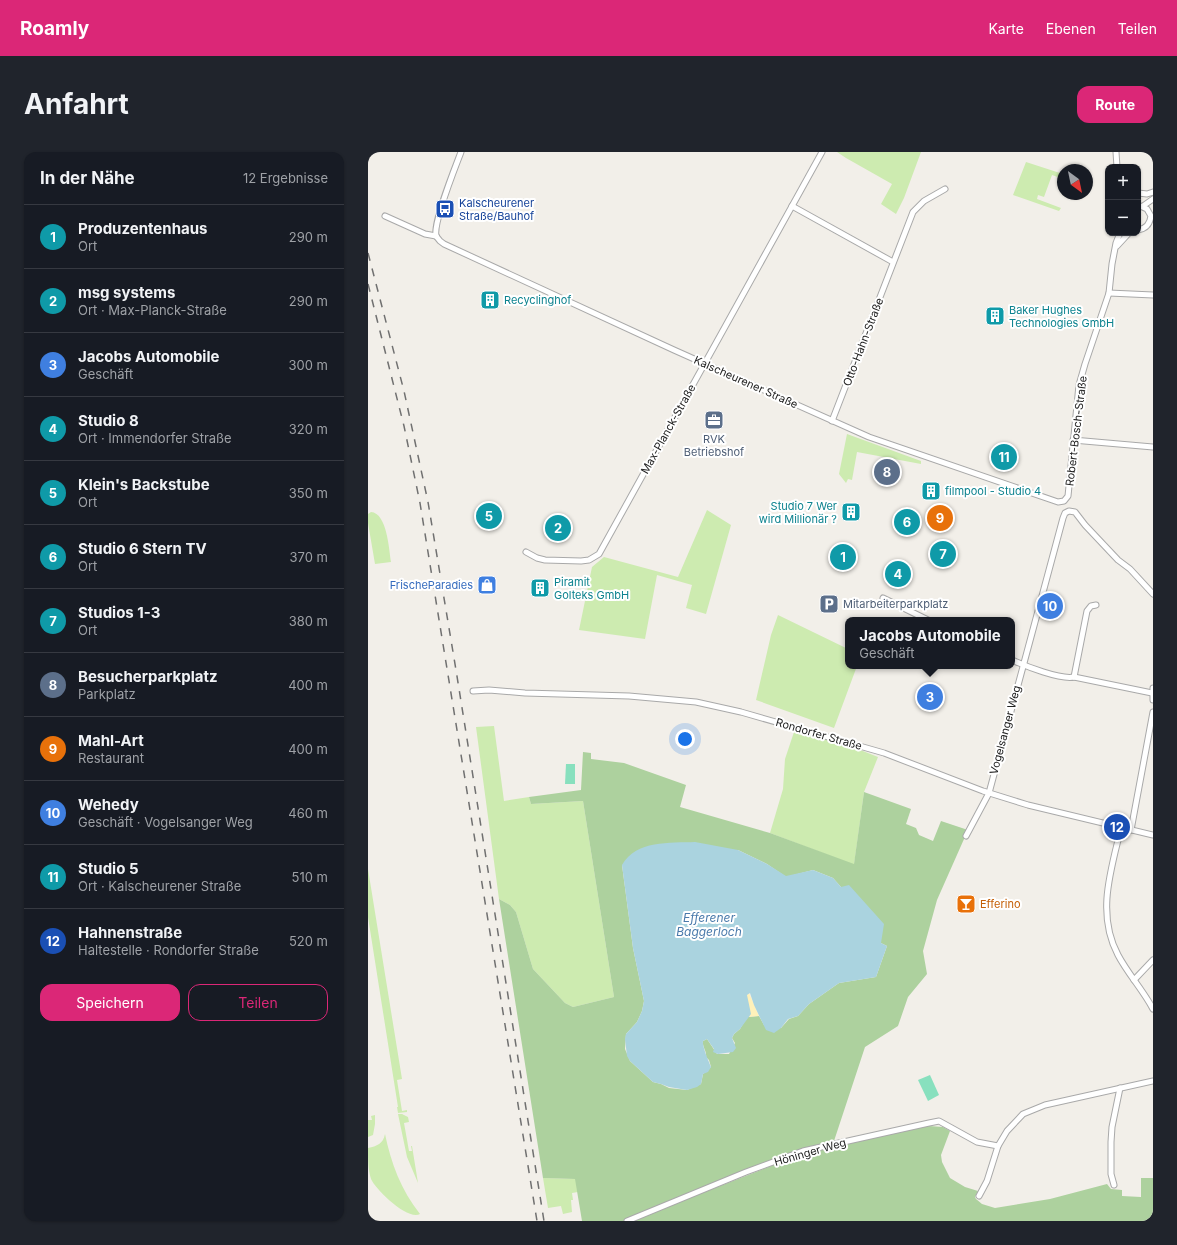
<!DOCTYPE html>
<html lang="de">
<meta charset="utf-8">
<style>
:root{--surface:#171b24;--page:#20242c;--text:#f1f3f6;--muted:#9ea1a6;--line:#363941;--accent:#db2777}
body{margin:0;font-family:Inter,sans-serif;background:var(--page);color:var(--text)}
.controls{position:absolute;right:12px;top:12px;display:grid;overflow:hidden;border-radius:8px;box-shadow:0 1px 3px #0004}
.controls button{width:36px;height:36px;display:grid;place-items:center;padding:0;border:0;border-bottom:1px solid var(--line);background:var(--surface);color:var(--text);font:20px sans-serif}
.compass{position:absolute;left:689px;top:12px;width:36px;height:36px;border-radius:50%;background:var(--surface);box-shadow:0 1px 3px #0004;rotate:147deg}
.you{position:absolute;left:317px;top:587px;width:14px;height:14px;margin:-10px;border:3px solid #fff;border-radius:50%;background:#1a73e8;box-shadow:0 0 0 6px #1a73e833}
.badge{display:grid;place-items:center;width:26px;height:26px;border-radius:50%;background:var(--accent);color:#fff;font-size:13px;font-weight:700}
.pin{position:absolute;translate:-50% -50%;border:2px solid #fff;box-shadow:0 1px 4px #0006}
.popup{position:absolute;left:477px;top:465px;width:170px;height:52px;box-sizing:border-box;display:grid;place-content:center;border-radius:8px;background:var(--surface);filter:drop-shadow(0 1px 3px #0005);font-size:13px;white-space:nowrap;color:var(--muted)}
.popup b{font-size:15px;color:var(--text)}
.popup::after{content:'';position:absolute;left:50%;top:100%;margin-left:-8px;border:8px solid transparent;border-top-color:var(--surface)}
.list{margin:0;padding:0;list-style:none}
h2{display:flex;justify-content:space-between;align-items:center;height:52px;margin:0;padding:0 16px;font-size:17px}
h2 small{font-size:13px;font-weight:400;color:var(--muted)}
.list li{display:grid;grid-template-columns:26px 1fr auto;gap:12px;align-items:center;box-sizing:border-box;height:64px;padding:0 16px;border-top:1px solid var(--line)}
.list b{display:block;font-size:15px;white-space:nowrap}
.list p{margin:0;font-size:13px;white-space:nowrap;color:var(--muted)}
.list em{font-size:13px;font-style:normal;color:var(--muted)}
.actions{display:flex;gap:8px;padding:12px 16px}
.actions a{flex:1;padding:9px 0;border:1px solid var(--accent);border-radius:12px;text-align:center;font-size:14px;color:var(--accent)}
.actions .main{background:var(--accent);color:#fff}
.map{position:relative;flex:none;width:785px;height:1069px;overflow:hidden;border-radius:12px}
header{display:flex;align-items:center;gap:24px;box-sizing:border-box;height:56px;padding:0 20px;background:var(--accent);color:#fff}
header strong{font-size:19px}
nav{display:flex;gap:22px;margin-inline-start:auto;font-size:14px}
.intro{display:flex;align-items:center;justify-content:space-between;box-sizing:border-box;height:96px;padding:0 24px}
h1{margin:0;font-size:28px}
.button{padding:10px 18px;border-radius:12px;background:var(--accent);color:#fff;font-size:14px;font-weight:700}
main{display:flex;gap:24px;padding:0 24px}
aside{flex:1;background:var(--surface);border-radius:12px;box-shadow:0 1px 3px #0004}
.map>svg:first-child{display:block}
</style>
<header>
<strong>Roamly</strong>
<nav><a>Karte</a><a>Ebenen</a><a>Teilen</a></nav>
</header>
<div class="intro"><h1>Anfahrt</h1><a class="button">Route</a></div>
<main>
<aside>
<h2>In der Nähe<small>12 Ergebnisse</small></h2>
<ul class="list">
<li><span class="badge" style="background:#0f9aa8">1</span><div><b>Produzentenhaus</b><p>Ort</p></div><em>290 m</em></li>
<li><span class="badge" style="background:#0f9aa8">2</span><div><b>msg systems</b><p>Ort · Max-Planck-Straße</p></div><em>290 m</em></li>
<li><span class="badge" style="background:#3f7fe0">3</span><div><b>Jacobs Automobile</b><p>Geschäft</p></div><em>300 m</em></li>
<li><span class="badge" style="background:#0f9aa8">4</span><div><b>Studio 8</b><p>Ort · Immendorfer Straße</p></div><em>320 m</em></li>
<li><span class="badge" style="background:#0f9aa8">5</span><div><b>Klein's Backstube</b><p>Ort</p></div><em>350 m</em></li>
<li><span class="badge" style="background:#0f9aa8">6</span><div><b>Studio 6 Stern TV</b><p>Ort</p></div><em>370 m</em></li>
<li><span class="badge" style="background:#0f9aa8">7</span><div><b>Studios 1-3</b><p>Ort</p></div><em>380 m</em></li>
<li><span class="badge" style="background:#5c6f8a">8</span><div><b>Besucherparkplatz</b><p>Parkplatz</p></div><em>400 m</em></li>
<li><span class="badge" style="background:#e8710a">9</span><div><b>Mahl-Art</b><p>Restaurant</p></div><em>400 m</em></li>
<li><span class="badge" style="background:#3f7fe0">10</span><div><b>Wehedy</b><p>Geschäft · Vogelsanger Weg</p></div><em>460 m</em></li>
<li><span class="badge" style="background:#0f9aa8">11</span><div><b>Studio 5</b><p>Ort · Kalscheurener Straße</p></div><em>510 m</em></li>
<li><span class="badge" style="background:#1a4fb4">12</span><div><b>Hahnenstraße</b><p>Haltestelle · Rondorfer Straße</p></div><em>520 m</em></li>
</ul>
<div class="actions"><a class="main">Speichern</a><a>Teilen</a></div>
</aside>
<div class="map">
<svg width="785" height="1069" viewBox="0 0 785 1069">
<rect width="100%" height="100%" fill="#f2efe9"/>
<!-- grass -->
<g fill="#cdebb0">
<path d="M469 0H553L536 46 528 62 513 52 524 32 478 6Z"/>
<path d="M658 10 695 22V27L684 23 676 45 670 43 669 47 693 56 691 59 645 43Z"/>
<path d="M479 282 553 309V312L489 300 484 328 480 327 478 331 471 322Z"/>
<path d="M339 358 363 373 338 462 318 456 324 433 289 423 277 487 211 478 224 415 236 405 310 425Z"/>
<path d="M3 360C19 361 21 397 23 410L7 412 0 371V362Z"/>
<path d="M410 463 480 497V514H489L466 576 388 548 403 483Z"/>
<path d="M126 574 136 649 161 645 163 652 215 649 246 845 205 855 197 851 165 817 148 760 142 753 131 747 108 575Z"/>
<path d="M427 577 467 588 510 605 496 640 486 713 402 681 415 637 417 607Z"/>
<path d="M0 717 34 927 29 928 34 959 39 958V960L30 961 29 955H30L0 765Z"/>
<path d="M30 962H34L40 965 41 970 36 971 41 999H44L43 994H44L50 1031 39 1005Z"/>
<path d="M7 963V972L5 983 0 985V968H4L3 964Z"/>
<path d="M17 982C23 1011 33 1038 52 1062 40 1069 8 1038 3 1027 0 1017 0 1007 0 996 9 994 15 992 17 982Z"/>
<path d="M175 1026 208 1027 210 1040 204 1041 205 1048H203L204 1060 195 1062 193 1054 180 1056Z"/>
</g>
<!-- forest -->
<g fill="#add19e" fill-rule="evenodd">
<path d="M215 600 223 601V607L256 611 318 633 312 655 402 681 486 712 496 640 543 657 538 672 548 676 551 683 565 689 573 669 600 678 569 748 555 799 559 822 540 845 530 874 497 895 466 989 438 996 342 1033 255 1069H214L207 1027 175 1026 131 747 142 753 148 760 165 817 197 851 205 855 246 845 215 649 163 652 161 645 213 638ZM370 698 399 712 418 725 445 718 465 726 473 735 513 791 519 794 508 825 471 831 441 852 430 864 421 867 413 876 396 873 391 864 379 865 372 877 366 882 364 886 367 891 361 902H349L339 887 335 889C334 895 339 899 338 905L341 908 343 915 335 922 333 932 319 938 301 936 293 932 285 930 262 909 257 897 258 882 269 870 274 859 276 849 265 796 254 713Z"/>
<path d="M561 974 575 975 582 979 573 1003 574 1010 582 1026 597 1035 610 1039 607 1045 608 1047 614 1052 627 1056 682 1047 739 1032 743 1037 754 1038V1044L773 1045V1026H785V1069H263L421 1007 467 994Z"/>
</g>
<!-- sand -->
<path fill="#fff1ba" d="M381 841 391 864 379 865 380 851 378 843Z"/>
<!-- pitch -->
<g fill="#88e0be">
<path d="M198 612H207V632H197Z"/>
<path d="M562 923 571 943 560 949 550 928Z"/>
</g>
<!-- water -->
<path fill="#aad3df" d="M327 690 370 698 399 712 418 724 445 718 465 726 473 735 481 733 516 772 513 791 519 794 508 825 471 831 441 852 430 864 420 867 413 876 406 881 398 878 386 853 382 841 379 843 383 862 372 877 366 882 364 886 368 896 365 900 350 902 345 900 346 897 339 887 335 889C334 894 341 910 343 915L340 920 335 922 333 932 329 935 319 938 301 935 293 932 285 930 262 909 259 904 257 887 258 882 269 870 274 859 276 849 265 796 254 713C268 688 302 691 327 690Z"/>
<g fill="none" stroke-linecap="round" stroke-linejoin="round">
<defs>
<g id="street">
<path d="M748 0 749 15"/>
<path d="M770 41 779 42 785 40"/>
<path d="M770 53 779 57 783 64C782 72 778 77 770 78"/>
<path d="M424 54 525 110"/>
<path d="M775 54 785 47"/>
<path d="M17 64 57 82 68 84"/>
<path d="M68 84 72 89 76 92 306 198 501 285 690 350 696 349 700 344 711 233 717 212 741 141 744 112 748 91 752 81"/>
<path d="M68 84C65 70 87 16 93 0"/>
<path d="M749 94 761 81"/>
<path d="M741 141 785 143"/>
<path d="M464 269 545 60 556 49 577 37"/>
<path d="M705 288 785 295"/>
<path d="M158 400 169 406 177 408 213 409 221 408 231 402 454 0"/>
<path d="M515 446 560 468"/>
<path d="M644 508C657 514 693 528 706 525L784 541"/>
<path d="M706 525 719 459 723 454 728 453"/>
<path d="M785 536V548"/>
<path d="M105 539 121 538 157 541 261 544 328 550 373 560 516 601 615 639 660 653 785 683"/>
<path d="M753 676C743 718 728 762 750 803 760 822 775 838 785 857"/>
<path d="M763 678 785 560"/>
<path d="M598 684 621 641 695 366 697 361 701 359 707 360 717 373 750 408 762 417 785 442"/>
<path d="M766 828 785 808"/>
<path d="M746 1033 743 1022V990L744 975 752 936"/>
<path d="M611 1044 619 1029 630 994 639 979 655 962 677 953 785 929"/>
<path d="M259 1069 378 1020 435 999 561 971 571 969 609 990 630 994"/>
</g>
</defs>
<!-- street casing -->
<use href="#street" stroke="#a9a9a9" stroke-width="7"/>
<!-- street -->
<use href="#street" stroke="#fff" stroke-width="5"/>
<!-- rail -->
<g stroke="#707070" stroke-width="1.5" stroke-dasharray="8 8" stroke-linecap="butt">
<path d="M0 101 36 239 60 350 88 518 176 1069"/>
<path d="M0 132 36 274 52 351 169 1069"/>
</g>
</g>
<!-- icons -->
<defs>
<symbol id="bus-square" viewBox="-11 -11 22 22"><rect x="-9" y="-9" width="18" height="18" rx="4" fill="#1a4fb4" stroke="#fff"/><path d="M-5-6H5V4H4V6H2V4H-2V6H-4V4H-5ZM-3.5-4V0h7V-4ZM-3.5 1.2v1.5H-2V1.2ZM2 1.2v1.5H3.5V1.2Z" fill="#fff"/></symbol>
<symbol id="building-square" viewBox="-11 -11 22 22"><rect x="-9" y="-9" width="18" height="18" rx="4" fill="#0f9aa8" stroke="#fff"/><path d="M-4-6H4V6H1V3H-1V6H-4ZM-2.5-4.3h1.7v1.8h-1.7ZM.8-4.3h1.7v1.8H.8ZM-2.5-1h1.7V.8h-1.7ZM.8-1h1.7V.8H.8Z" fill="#fff"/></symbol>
<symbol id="office-square" viewBox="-11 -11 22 22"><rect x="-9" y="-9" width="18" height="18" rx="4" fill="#5c6f8a" stroke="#fff"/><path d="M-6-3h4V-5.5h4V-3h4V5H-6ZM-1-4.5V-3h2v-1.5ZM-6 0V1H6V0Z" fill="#fff"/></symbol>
<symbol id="shop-square" viewBox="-11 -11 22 22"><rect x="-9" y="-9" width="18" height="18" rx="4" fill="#3f7fe0" stroke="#fff"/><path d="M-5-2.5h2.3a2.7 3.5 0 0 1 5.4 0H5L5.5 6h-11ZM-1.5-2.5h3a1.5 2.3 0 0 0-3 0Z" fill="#fff"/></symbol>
<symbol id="parking-square" viewBox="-11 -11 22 22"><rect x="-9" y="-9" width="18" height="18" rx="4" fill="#5c6f8a" stroke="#fff"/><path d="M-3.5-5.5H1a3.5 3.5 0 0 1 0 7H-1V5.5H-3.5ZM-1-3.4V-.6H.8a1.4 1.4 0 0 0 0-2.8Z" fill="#fff"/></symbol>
<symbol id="bar-square" viewBox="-11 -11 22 22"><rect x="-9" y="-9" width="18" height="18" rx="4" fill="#e8710a" stroke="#fff"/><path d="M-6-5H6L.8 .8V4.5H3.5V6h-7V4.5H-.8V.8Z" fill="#fff"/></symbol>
</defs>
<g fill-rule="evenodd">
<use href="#bus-square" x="66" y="46" width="22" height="22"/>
<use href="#building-square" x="111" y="137" width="22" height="22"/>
<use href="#building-square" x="616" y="153" width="22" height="22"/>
<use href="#office-square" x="335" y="257" width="22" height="22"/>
<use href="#building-square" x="552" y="328" width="22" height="22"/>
<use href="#building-square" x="472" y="349" width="22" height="22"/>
<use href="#shop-square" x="108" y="422" width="22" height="22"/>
<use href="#building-square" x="161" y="425" width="22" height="22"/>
<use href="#parking-square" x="450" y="441" width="22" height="22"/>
<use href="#bar-square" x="587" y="741" width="22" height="22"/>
</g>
<g text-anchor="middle" stroke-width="4" stroke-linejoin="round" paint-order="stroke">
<!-- transit labels -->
<g font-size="11" fill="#164399" stroke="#fff" text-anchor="start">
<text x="91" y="55">Kalscheurener<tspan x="91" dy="13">Straße/Bauhof</tspan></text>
</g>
<!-- culture labels -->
<g font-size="11" fill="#0d838f" stroke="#fff" text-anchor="start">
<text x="136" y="152">Recyclinghof</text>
<text x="641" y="162">Baker Hughes<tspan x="641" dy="13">Technologies GmbH</tspan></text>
<text x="577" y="343">filmpool - Studio 4</text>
<text x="469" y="358" text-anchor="end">Studio 7 Wer<tspan x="469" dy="13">wird Millionär ?</tspan></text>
<text x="186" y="434">Piramit<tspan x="186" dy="13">Golteks GmbH</tspan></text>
</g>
<!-- street labels -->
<g font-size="11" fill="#222" stroke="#fff">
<text transform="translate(495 190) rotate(-69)" y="4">Otto-Hahn-Straße</text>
<text transform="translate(378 230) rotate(24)" y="4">Kalscheurener Straße</text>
<text transform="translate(300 277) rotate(-61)" y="4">Max-Planck-Straße</text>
<text transform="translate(708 279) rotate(-83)" y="4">Robert-Bosch-Straße</text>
<text transform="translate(637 578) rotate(-75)" y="4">Vogelsanger Weg</text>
<text transform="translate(451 582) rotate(16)" y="4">Rondorfer Straße</text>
<text transform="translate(442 1000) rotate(-16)" y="4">Höninger Weg</text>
</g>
<!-- service labels -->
<g font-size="11" fill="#4e5e75" stroke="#fff">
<text x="346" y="291">RVK<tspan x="346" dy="13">Betriebshof</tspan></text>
<text x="475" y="456" text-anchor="start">Mitarbeiterparkplatz</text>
</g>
<!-- shop labels -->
<g font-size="11" fill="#366cbe" stroke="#fff" text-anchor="end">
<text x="105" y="437">FrischeParadies</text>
</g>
<!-- food labels -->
<g font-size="11" fill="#c56008" stroke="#fff" text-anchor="start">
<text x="612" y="756">Efferino</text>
</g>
<!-- water labels -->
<g font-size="12" font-style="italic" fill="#4a7aab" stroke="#fff">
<text x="341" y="770">Efferener<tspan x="341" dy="14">Baggerloch</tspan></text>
</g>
</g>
</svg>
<div class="controls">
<button>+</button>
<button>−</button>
</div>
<svg class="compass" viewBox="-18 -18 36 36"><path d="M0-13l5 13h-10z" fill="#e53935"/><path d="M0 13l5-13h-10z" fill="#9ea1a6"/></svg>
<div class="you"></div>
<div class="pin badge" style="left:475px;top:405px;background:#0f9aa8">1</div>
<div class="pin badge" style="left:190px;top:376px;background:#0f9aa8">2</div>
<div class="pin badge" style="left:562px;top:545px;background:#3f7fe0">3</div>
<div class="popup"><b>Jacobs Automobile</b>Geschäft</div>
<div class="pin badge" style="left:530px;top:422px;background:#0f9aa8">4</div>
<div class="pin badge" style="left:121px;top:364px;background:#0f9aa8">5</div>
<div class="pin badge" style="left:539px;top:370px;background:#0f9aa8">6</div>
<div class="pin badge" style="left:575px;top:402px;background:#0f9aa8">7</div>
<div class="pin badge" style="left:519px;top:320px;background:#5c6f8a">8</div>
<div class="pin badge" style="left:572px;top:366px;background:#e8710a">9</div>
<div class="pin badge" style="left:682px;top:454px;background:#3f7fe0">10</div>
<div class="pin badge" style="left:636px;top:305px;background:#0f9aa8">11</div>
<div class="pin badge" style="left:749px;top:675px;background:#1a4fb4">12</div>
</div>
</main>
